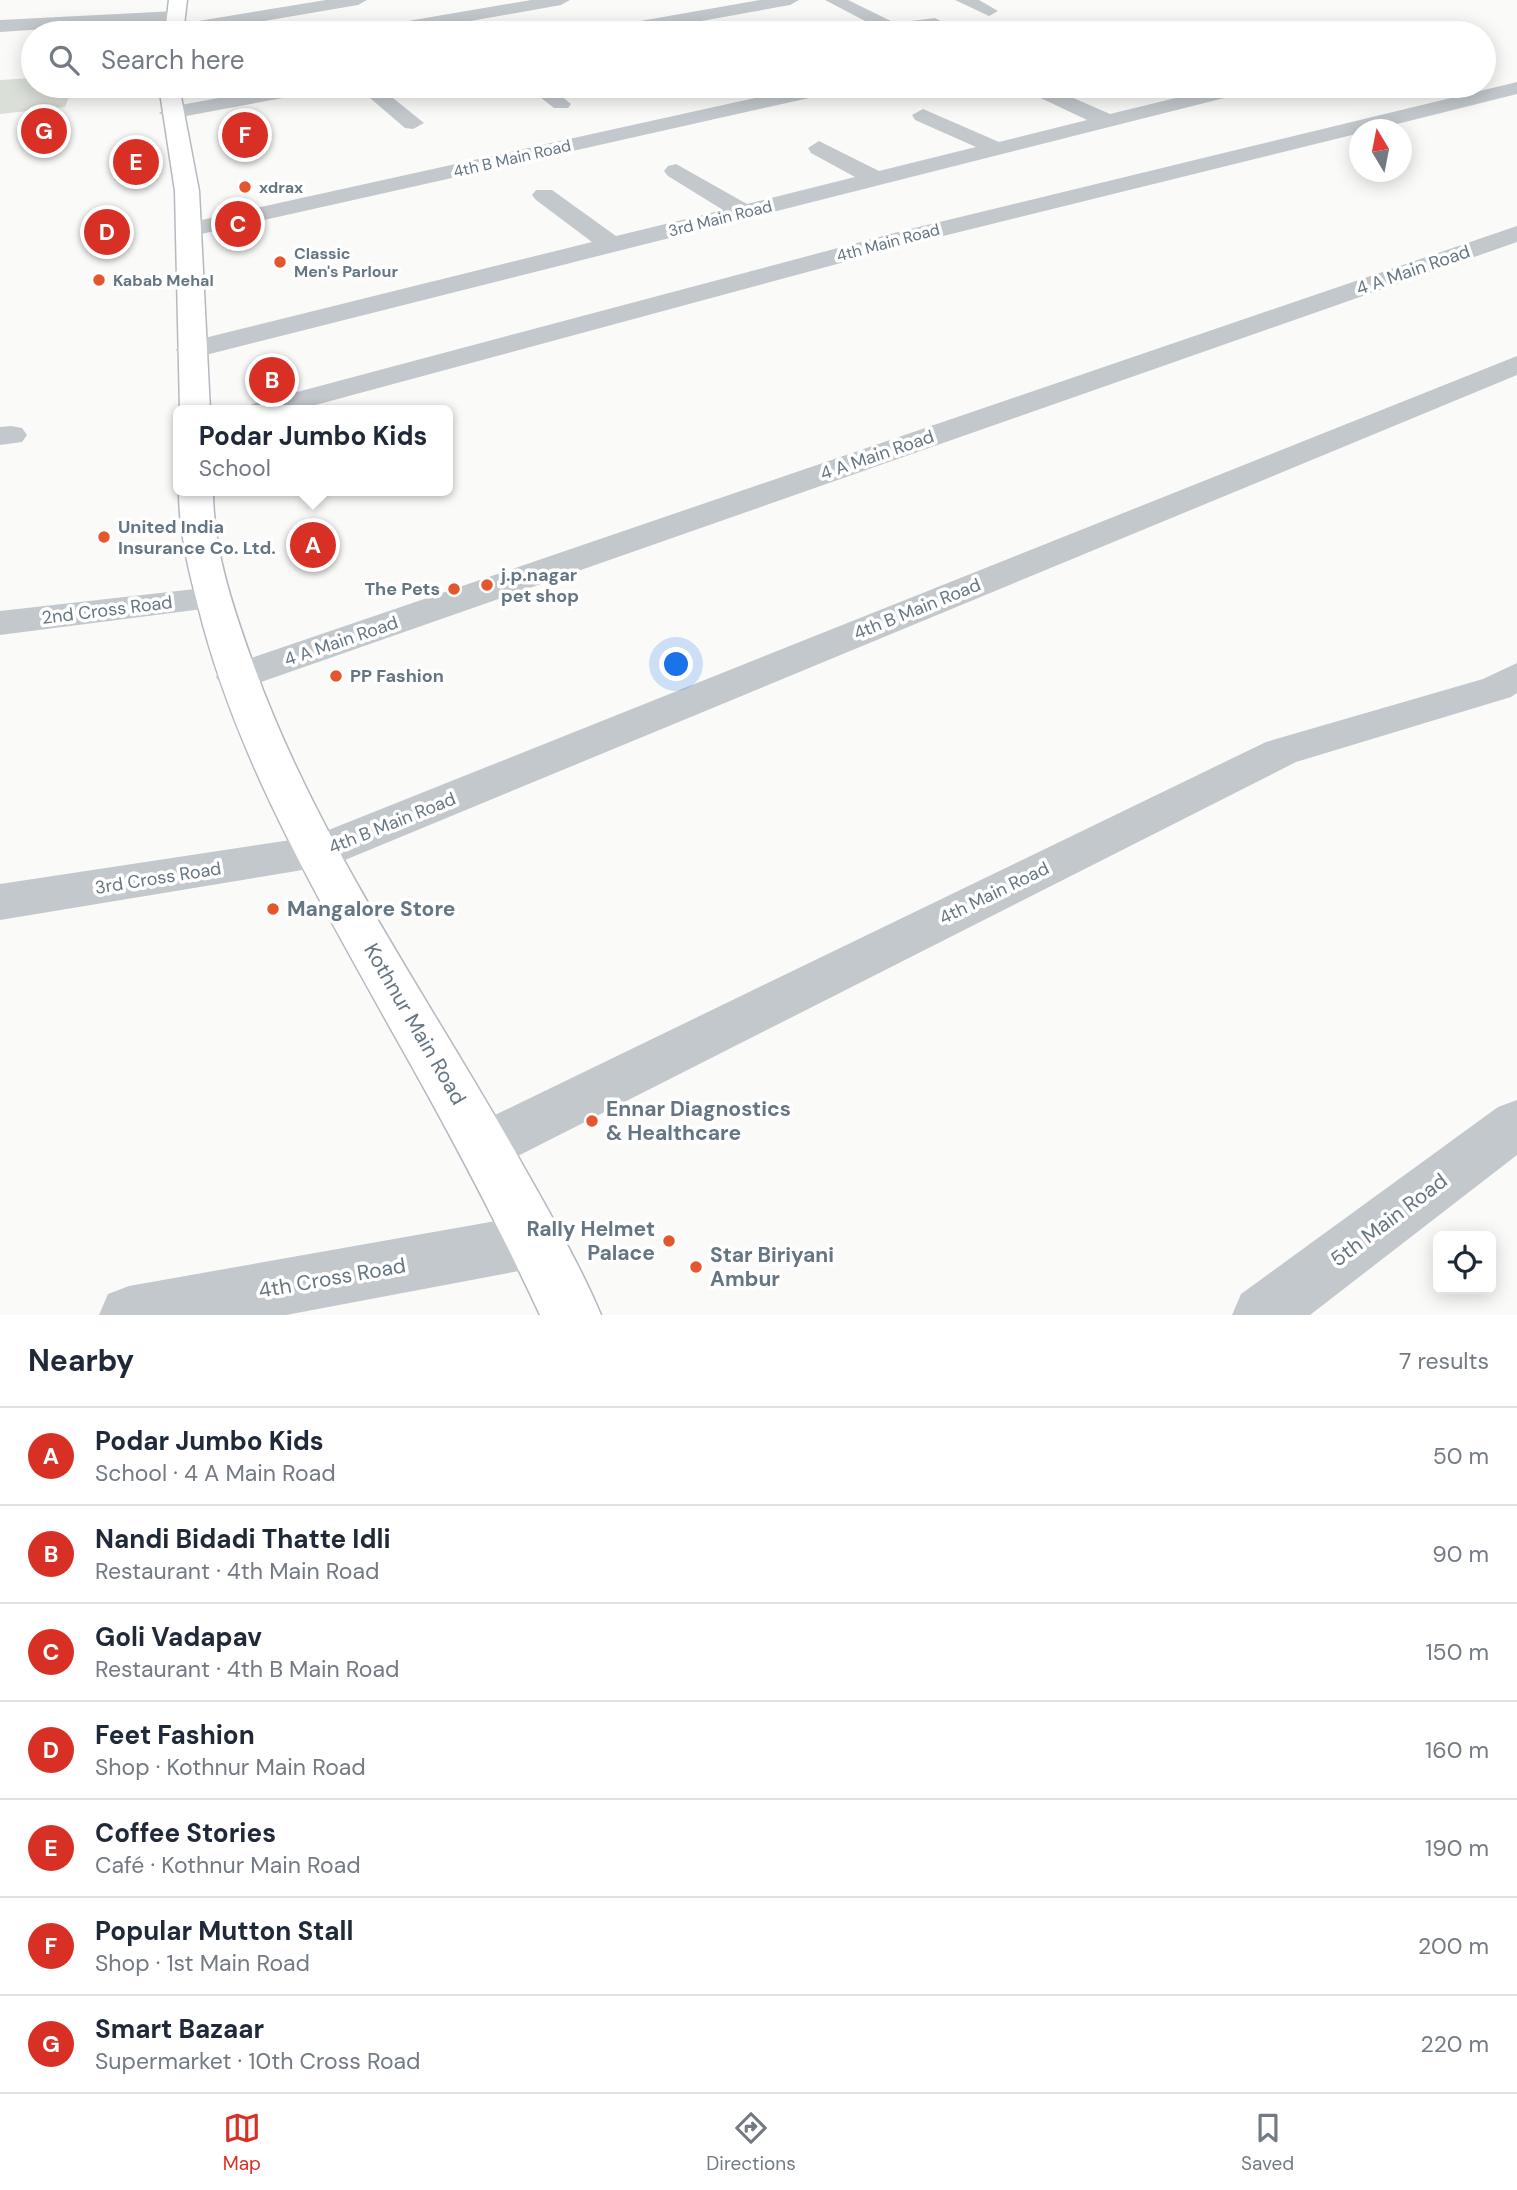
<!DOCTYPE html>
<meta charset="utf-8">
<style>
:root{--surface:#fff;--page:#f2f2f3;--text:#1f2937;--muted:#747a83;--line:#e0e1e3;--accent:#d93025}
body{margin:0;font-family:"DM Sans",sans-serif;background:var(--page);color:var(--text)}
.controls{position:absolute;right:21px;bottom:21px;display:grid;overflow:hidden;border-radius:10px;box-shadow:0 4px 18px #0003}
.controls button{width:63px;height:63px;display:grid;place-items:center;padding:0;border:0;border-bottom:2px solid var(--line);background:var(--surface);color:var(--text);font:35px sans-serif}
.compass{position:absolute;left:1349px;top:119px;width:63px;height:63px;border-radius:50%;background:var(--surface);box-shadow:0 4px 18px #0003;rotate:350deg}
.you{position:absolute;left:677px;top:665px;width:24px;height:24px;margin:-18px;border:5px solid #fff;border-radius:50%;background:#1a73e8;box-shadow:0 0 0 10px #1a73e833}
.badge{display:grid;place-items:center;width:46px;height:46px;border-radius:50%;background:var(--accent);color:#fff;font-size:23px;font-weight:700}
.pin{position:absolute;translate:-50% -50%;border:4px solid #fff;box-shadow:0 2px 7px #0006}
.popup{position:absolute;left:173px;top:405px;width:280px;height:91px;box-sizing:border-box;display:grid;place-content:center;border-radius:10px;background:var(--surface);filter:drop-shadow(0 2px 5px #0005);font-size:23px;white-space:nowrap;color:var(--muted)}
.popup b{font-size:26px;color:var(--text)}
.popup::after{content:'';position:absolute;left:50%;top:100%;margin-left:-14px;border:14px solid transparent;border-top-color:var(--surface)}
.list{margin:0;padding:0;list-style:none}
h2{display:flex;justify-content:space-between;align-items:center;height:91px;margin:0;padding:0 28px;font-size:30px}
h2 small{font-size:23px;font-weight:400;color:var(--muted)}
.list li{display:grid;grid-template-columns:46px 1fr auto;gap:21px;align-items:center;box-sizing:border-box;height:98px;padding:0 28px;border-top:2px solid var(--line)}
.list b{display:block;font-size:26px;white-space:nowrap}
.list p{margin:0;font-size:23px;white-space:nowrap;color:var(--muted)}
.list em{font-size:23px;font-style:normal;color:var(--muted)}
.icon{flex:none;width:38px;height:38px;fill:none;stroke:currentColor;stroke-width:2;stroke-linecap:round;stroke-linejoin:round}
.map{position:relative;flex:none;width:1517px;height:1315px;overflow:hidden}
.search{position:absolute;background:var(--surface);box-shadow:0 4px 18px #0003;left:21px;right:21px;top:21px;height:77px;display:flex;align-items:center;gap:18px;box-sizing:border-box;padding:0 24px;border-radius:38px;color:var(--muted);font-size:26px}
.sheet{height:777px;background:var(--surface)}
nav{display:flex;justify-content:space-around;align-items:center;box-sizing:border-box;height:98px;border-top:2px solid var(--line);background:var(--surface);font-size:19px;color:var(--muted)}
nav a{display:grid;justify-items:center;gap:4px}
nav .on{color:var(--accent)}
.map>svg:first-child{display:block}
</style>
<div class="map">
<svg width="1517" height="1315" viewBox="0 0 1517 1315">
<rect width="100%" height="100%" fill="#fafaf8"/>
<!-- green -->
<path fill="#dadfd7" d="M33 78V86H73L65 107 0 114V80Z"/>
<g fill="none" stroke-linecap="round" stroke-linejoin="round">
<defs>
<g id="secondary">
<path d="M169 0H187L183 33H165Z"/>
<path d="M159 86H179L199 191 210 410H180L175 191Z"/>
<path d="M179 491H213C213 550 234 611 254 666 319 846 433 1003 525 1169 552 1217 580 1265 601 1315H540C494 1216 442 1119 388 1024 314 890 235 756 198 606 188 568 179 530 179 491Z"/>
</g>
</defs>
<!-- secondary casing -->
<use href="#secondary" stroke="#b3babf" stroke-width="3"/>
<!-- minor -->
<g fill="#c3c8cc" fill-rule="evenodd">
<path d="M326 0H367L358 5 194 33 165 31 174 25Z"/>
<path d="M531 0H570L561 5 403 33H364L373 27Z"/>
<path d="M760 0H799L790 5 635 33H597L606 27Z"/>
<path d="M825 0H848L895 23 935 18 944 23 935 28 888 33Z"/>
<path d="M955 0H979L998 11 989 16Z"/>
<path d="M176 11 182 12 185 16 182 20 0 32V20Z"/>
<path d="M1517 82V94L1373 130H1360V133L915 243 297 410H248L252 404 898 232Z"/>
<path d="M283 86H325L315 92 170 119 159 113 170 107Z"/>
<path d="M356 86H378L424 123 413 129 405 128Z"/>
<path d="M526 86H549L571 104 568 108H554Z"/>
<path d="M809 86H846L836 92 188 237 179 235 176 230 179 225 188 223Z"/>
<path d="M1032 86H1046L1110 114 1225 86H1259L1256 90 190 359 180 356 176 350 180 344 592 242 536 200 532 195 536 190H552L616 236 723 210 668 176 664 171 668 166 676 164 747 204 855 177 811 153 808 148 819 141 879 171 976 147 915 120 912 115 923 109 999 142 1087 120 1032 94 1029 90Z"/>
<path d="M1517 226V242L250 686 236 690 222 686 216 677 222 668Z"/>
<path d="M1517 356V375L333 865 0 920V884L311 837Z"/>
<path d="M11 426 22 428 27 435 22 442 0 445V427Z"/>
<path d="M213 587 226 590 231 598 226 606 0 635V611Z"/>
<path d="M1517 663V693L1511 697 1296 762 504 1163 485 1170 466 1163 458 1146 466 1129 1266 742 1483 679Z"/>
<path d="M1517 1100V1155L1310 1315H1232L1241 1294 1498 1107Z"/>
</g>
<!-- tertiary -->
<path fill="#c3c8cc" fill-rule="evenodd" d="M535 1214 555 1222 564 1241 555 1260 535 1268 286 1315H99L108 1294 129 1286Z"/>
<!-- secondary -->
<use href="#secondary" fill="#fff" fill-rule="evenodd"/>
</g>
<!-- markers -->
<g fill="#e4572e" stroke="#fff" stroke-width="2.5">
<circle cx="245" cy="187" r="7"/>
<circle cx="280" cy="262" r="7"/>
<circle cx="99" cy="280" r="7"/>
<circle cx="104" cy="537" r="7"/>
<circle cx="487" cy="585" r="7"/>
<circle cx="454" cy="589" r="7"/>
<circle cx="336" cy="676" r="7"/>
<circle cx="273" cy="909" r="7"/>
<circle cx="592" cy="1121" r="7"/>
<circle cx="669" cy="1241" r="7"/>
<circle cx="696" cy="1267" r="7"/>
</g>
<g text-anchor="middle" stroke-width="7" stroke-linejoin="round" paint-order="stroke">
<!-- far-street labels -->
<g font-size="16" fill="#657683" stroke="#fff">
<text transform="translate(512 158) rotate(-13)" y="6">4th B Main Road</text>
<text transform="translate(720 218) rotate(-14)" y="6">3rd Main Road</text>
<text transform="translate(888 242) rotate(-15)" y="6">4th Main Road</text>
</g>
<!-- far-poi labels -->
<g font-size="16" font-weight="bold" fill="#657683" stroke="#fff" text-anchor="start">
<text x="259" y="193">xdrax</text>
<text x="294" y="259">Classic<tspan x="294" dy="18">Men's Parlour</tspan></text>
<text x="113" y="286">Kabab Mehal</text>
</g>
<!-- street labels -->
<g font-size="18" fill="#657683" stroke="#fff">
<text transform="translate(1413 270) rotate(-19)" y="6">4 A Main Road</text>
<text transform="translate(877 455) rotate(-19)" y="6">4 A Main Road</text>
<text transform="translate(917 609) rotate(-22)" y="6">4th B Main Road</text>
<text transform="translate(107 610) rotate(-7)" y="6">2nd Cross Road</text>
<text transform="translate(341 641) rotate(-19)" y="6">4 A Main Road</text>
<text transform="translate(392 823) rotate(-22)" y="6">4th B Main Road</text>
<text transform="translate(158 878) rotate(-9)" y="6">3rd Cross Road</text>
<text transform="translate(994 893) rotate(-26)" y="6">4th Main Road</text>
</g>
<!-- poi labels -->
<g font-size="18" font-weight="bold" fill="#657683" stroke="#fff" text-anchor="start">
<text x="118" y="533">United India<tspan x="118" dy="21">Insurance Co. Ltd.</tspan></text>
<text x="501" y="581">j.p.nagar<tspan x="501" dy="21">pet shop</tspan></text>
<text x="440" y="595" text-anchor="end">The Pets</text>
<text x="350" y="682">PP Fashion</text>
</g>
<!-- near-poi labels -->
<g font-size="21" font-weight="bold" fill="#657683" stroke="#fff" text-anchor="start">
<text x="287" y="916">Mangalore Store</text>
<text x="606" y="1116">Ennar Diagnostics<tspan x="606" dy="24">&amp; Healthcare</tspan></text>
<text x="655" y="1236" text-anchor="end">Rally Helmet<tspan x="655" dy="24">Palace</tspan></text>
<text x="710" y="1262">Star Biriyani<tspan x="710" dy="24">Ambur</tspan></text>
</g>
<!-- near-street labels -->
<g font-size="21" fill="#657683" stroke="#fff">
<text transform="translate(415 1024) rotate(60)" y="7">Kothnur Main Road</text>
<text transform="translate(1389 1220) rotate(-37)" y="7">5th Main Road</text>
<text transform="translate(332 1278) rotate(-10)" y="7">4th Cross Road</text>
</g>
</g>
</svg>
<div class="controls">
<button><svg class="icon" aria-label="locate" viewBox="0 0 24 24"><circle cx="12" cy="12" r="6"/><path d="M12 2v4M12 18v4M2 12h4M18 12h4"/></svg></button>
</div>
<svg class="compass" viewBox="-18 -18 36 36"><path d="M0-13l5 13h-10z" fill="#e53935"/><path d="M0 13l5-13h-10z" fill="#747a83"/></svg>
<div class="you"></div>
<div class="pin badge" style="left:313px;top:545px">A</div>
<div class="popup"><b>Podar Jumbo Kids</b>School</div>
<div class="pin badge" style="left:272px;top:380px">B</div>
<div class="pin badge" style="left:238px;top:224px">C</div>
<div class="pin badge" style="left:107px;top:232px">D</div>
<div class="pin badge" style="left:136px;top:162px">E</div>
<div class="pin badge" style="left:245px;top:135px">F</div>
<div class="pin badge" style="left:44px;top:131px">G</div>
<div class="search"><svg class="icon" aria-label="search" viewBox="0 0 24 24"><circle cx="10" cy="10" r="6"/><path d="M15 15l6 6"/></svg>Search here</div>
</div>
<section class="sheet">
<h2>Nearby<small>7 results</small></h2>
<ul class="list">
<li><span class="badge">A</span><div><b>Podar Jumbo Kids</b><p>School · 4 A Main Road</p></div><em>50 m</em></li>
<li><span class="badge">B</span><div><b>Nandi Bidadi Thatte Idli</b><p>Restaurant · 4th Main Road</p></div><em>90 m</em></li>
<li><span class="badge">C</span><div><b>Goli Vadapav</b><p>Restaurant · 4th B Main Road</p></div><em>150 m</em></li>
<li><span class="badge">D</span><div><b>Feet Fashion</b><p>Shop · Kothnur Main Road</p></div><em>160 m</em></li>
<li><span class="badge">E</span><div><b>Coffee Stories</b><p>Café · Kothnur Main Road</p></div><em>190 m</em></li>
<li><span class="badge">F</span><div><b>Popular Mutton Stall</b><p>Shop · 1st Main Road</p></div><em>200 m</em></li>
<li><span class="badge">G</span><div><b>Smart Bazaar</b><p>Supermarket · 10th Cross Road</p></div><em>220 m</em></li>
</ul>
</section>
<nav>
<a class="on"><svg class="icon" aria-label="map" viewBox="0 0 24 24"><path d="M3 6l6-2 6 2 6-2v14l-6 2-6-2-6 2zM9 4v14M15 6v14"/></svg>Map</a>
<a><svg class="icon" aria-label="directions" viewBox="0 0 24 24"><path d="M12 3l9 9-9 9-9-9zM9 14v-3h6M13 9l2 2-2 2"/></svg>Directions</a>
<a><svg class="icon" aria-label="saved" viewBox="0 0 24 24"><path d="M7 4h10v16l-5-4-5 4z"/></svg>Saved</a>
</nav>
